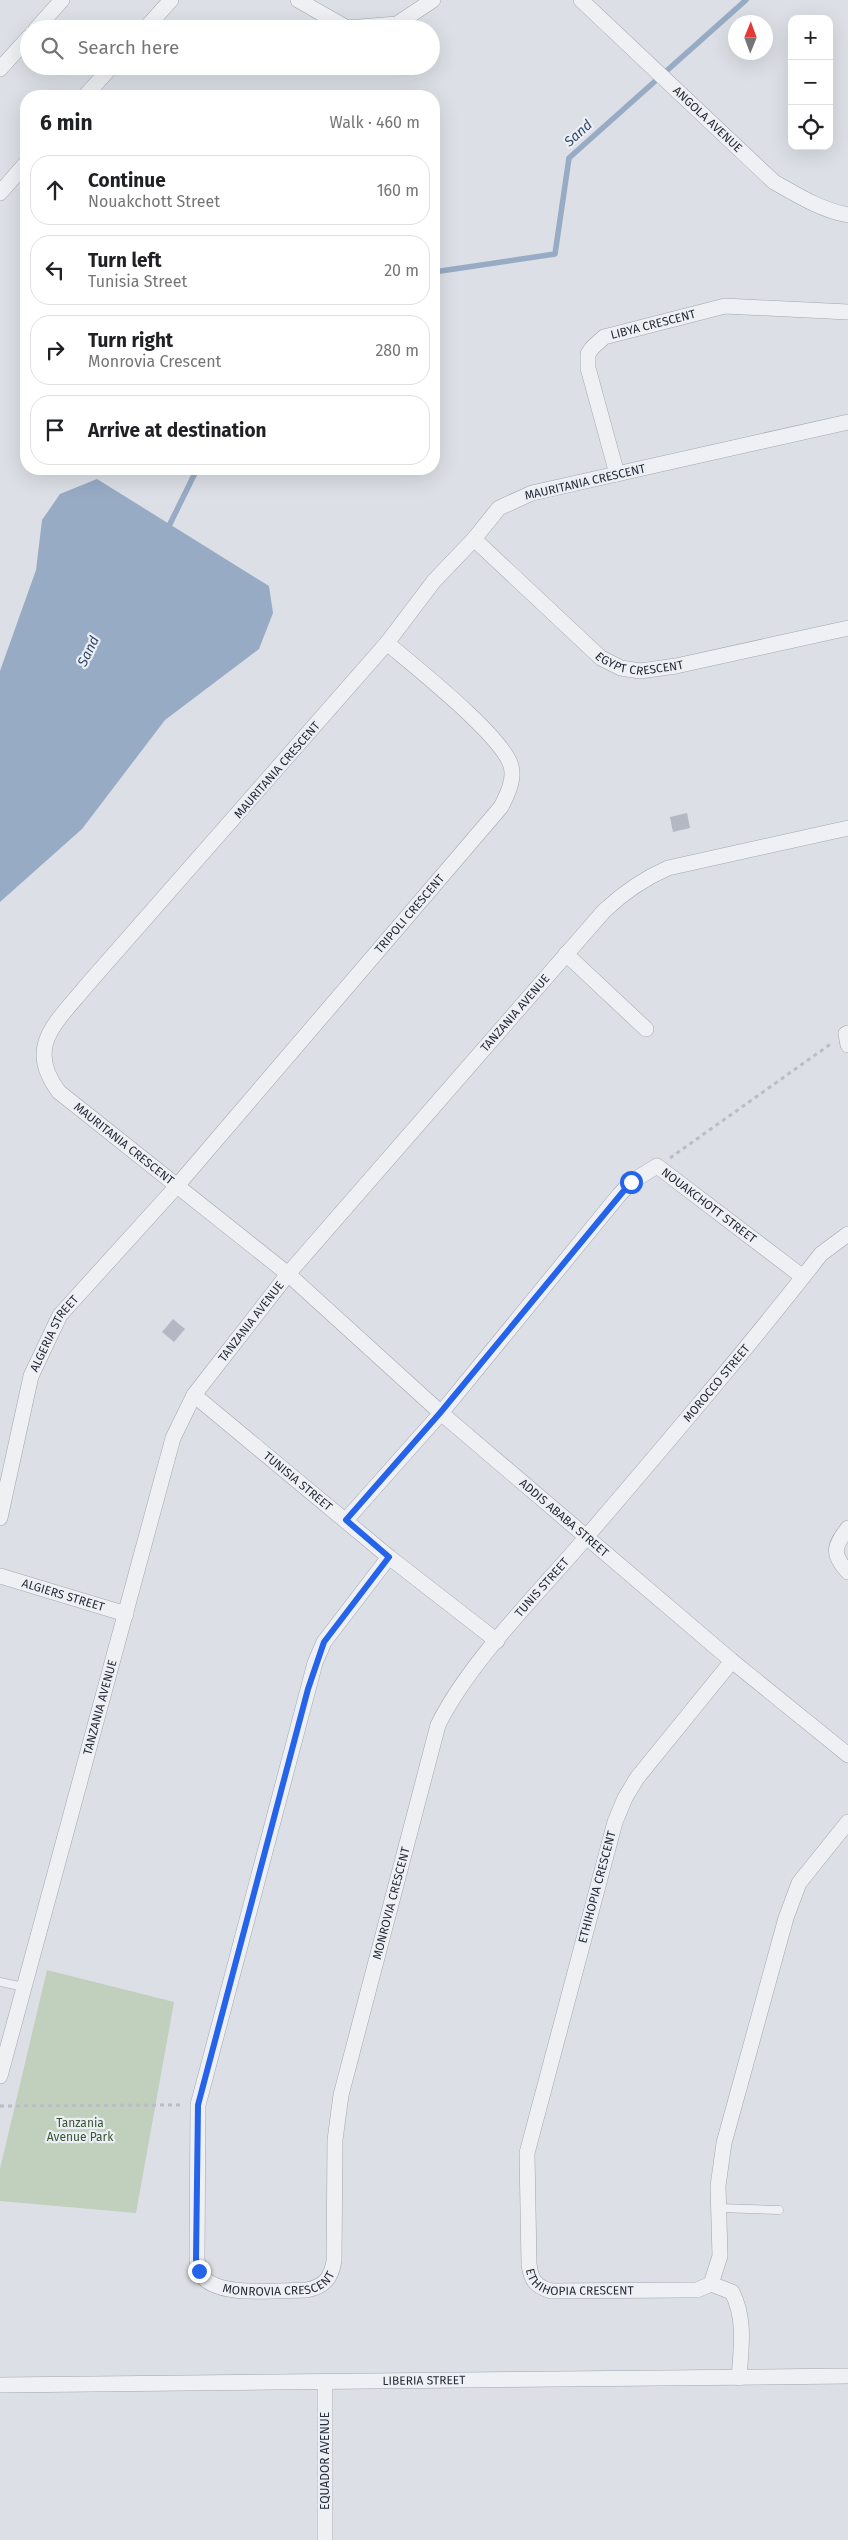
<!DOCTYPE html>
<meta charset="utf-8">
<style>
:root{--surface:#fff;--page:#f6f6f6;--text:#202124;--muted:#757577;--line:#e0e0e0}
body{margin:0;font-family:"Fira Sans",sans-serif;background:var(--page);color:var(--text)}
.controls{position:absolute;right:15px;top:15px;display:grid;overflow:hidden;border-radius:10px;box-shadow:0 5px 20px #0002}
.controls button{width:45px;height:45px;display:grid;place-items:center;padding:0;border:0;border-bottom:1px solid var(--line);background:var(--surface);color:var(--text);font:25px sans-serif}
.compass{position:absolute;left:728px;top:15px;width:45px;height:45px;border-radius:50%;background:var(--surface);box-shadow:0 5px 20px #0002;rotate:1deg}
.stop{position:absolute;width:15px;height:15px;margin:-11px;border:4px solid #2563eb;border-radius:50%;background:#fff}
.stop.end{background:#2563eb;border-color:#fff;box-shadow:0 1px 5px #0008}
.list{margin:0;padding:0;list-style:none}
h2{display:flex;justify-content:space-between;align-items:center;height:65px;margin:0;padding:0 20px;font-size:21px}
h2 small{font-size:16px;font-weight:400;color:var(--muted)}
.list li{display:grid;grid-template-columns:32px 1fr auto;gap:15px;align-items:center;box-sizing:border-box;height:70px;margin:0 10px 10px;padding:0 10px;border:1px solid var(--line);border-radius:20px}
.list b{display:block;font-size:19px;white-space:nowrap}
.list p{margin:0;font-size:16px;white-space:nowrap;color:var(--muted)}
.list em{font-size:16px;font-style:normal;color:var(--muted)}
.icon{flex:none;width:28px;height:28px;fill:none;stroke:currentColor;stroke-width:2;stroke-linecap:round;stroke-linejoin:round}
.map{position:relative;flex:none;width:848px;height:2540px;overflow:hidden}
.search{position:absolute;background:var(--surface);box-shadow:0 5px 20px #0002;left:20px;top:20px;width:420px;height:55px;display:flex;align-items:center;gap:12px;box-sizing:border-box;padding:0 18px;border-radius:28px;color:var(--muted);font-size:19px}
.panel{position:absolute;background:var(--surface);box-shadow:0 5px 20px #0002;left:20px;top:90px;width:420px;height:385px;border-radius:20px}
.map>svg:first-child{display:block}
</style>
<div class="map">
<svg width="848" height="2540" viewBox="0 0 848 2540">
<rect width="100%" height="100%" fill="#dcdfe5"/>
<!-- green -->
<path fill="#c1cfbd" d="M47 1970 174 2002 136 2213 0 2201V2169Z"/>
<!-- water -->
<path fill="#97abc5" d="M97 479 269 586 273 613 259 649 165 720 82 829 0 902V671L36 570 42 520 60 494Z"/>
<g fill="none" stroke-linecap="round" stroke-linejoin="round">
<!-- stream -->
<g stroke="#97abc5" stroke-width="5.5">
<path d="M434 272 555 254 569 158 746 0"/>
<path d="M167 530 197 469"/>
</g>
</g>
<!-- building -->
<g fill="#b3b8c2">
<path d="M687 813 690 828 673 832 670 817Z"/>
<path d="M173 1319 185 1329 174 1342 162 1332Z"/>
</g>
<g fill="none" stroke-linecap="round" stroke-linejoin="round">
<defs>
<g id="lane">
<path d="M0 1982 24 1987"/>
<path d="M719 2208 779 2210"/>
</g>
<g id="street">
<path d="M298 0 347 28 397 24 433 0"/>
<path id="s1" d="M581 0 774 182C797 195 821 210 848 215"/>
<path d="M36 29 62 0"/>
<path d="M145 29 171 0"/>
<path d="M0 69 29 37"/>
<path d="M85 96 112 66"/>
<path d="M0 193 26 163"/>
<path id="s2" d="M848 422 532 493 499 508 474 539 434 581 387 643 87 985C57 1022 24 1046 59 1092L288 1274 441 1413 732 1661 848 1755"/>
<path id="s3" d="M617 474 588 368V354L592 348 604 337 725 306 848 312"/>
<path id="s4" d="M474 539 601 658 621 668 640 671 676 666 848 628"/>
<path d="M566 954 646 1029"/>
<path d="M848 1033 846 1034 848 1045"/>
<path id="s5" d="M194 1395 389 1557 497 1641"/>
<path id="s6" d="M0 1518 31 1376 60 1315 176 1187 501 807C507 795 515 780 511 766 503 736 415 667 387 643"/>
<path id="s7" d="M346 1520 441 1413 619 1195 631 1182 657 1166 803 1277"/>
<path d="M848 1528C834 1546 831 1554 848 1572"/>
<path id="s8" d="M389 1557 324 1642 315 1663 198 2105 197 2259C198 2267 200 2275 206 2280 227 2297 280 2290 307 2290 325 2286 331 2278 334 2261L335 2140 341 2095 438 1725C468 1664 532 1600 577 1548 660 1451 743 1354 821 1254L848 1234"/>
<path id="s9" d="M0 1576 126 1614"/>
<path id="s10" d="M732 1661 637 1778 625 1798 615 1822 527 2153 529 2264C531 2280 535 2286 551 2291L683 2290H697L711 2284 720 2256 718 2186 724 2143 786 1918 799 1883 848 1822"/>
<path id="s11" d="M0 2076 173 1438 194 1395 288 1274 604 911C624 892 643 879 668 868L848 828"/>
<path d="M711 2284 732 2292C746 2319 741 2349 739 2378"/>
<path id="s12" d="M0 2385 848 2376"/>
<path d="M325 2540V2382"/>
</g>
</defs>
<!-- lane casing -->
<use href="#lane" stroke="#a2a6af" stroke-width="9"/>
<!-- street casing -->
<use href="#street" stroke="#a2a6af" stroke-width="16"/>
<!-- path -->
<g stroke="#babdc4" stroke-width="3" stroke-dasharray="4 4" stroke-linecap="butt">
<path d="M670 1158 832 1043"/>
<path d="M0 2106 182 2105"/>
</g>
<!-- lane -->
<use href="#lane" stroke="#eef0f4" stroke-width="8"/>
<!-- street -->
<use href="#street" stroke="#eef0f4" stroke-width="15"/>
</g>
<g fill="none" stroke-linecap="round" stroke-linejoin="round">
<!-- route -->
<path stroke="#2563eb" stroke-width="6" d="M199 2271 196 2259 198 2105 308 1689 324 1642 389 1557 346 1520 440 1413 631 1182"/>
</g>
<g text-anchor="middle" stroke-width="4.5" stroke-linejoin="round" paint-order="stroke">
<!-- street labels -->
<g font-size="12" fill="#262d3b" stroke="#ebeef3">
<text dy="4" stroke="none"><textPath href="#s1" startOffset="174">ANGOLA AVENUE</textPath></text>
<text dy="4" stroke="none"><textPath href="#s3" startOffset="198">LIBYA CRESCENT</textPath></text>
<text transform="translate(585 482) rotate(-13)" y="4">MAURITANIA CRESCENT</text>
<text dy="4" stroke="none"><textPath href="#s4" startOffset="214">EGYPT CRESCENT</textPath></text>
<text transform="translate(277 770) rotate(-49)" y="4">MAURITANIA CRESCENT</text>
<text dy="4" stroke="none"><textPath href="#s6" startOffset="745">TRIPOLI CRESCENT</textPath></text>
<text dy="4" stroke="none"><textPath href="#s11" startOffset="1208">TANZANIA AVENUE</textPath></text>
<text dy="4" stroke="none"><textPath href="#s2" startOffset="1198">MAURITANIA CRESCENT</textPath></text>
<text dy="4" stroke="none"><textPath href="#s7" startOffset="538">NOUAKCHOTT STREET</textPath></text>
<text dy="4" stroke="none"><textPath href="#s11" startOffset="802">TANZANIA AVENUE</textPath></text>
<text dy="4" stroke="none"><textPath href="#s6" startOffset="194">ALGERIA STREET</textPath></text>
<text dy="4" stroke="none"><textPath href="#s8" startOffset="1901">MOROCCO STREET</textPath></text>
<text dy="4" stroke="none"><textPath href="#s5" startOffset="135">TUNISIA STREET</textPath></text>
<text dy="4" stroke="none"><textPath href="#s2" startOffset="1776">ADDIS ABABA STREET</textPath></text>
<text dy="4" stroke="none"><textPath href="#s8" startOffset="1632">TUNIS STREET</textPath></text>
<text dy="4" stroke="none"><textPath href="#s9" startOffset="66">ALGIERS STREET</textPath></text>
<text dy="4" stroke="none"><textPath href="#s11" startOffset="382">TANZANIA AVENUE</textPath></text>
<text transform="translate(597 1887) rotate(-75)" y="4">ETHIHOPIA CRESCENT</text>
<text dy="4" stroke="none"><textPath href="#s8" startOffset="1275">MONROVIA CRESCENT</textPath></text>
<text dy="4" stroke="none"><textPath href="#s8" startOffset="841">MONROVIA CRESCENT</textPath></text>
<text dy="4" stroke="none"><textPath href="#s10" startOffset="716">ETHIHOPIA CRESCENT</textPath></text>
<text dy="4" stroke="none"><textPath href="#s12" startOffset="424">LIBERIA STREET</textPath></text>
<text transform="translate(325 2461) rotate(-90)" y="4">EQUADOR AVENUE</text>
</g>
<!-- park labels -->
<g font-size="12" fill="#395634" stroke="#ebeef3">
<text x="80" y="2127">Tanzania<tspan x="80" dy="14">Avenue Park</tspan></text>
</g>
<!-- water labels -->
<g font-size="14" font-style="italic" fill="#32496d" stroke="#ebeef3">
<text transform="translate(578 133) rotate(-42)" y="5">Sand</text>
<text transform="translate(88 651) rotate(-64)" y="5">Sand</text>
</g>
</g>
</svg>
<div class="controls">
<button>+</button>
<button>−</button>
<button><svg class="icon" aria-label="locate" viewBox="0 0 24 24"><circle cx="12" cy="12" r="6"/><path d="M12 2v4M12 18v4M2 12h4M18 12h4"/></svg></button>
</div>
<svg class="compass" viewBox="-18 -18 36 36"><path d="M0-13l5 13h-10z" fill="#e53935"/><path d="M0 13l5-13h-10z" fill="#757577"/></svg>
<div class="stop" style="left:631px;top:1182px"></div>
<div class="stop end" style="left:199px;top:2271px"></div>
<div class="search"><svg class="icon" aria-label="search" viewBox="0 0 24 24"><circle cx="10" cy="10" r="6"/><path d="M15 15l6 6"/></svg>Search here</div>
<section class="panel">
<h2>6 min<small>Walk · 460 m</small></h2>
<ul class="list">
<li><svg class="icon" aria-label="ahead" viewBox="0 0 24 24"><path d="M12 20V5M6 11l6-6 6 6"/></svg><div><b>Continue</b><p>Nouakchott Street</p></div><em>160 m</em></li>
<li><svg class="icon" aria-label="left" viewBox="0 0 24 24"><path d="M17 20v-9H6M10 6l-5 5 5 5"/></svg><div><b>Turn left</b><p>Tunisia Street</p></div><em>20 m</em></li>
<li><svg class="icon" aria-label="right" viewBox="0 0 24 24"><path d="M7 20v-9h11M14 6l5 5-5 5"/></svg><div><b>Turn right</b><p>Monrovia Crescent</p></div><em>280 m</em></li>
<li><svg class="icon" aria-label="arrive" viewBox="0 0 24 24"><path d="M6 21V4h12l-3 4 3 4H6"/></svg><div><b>Arrive at destination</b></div></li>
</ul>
</section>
</div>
